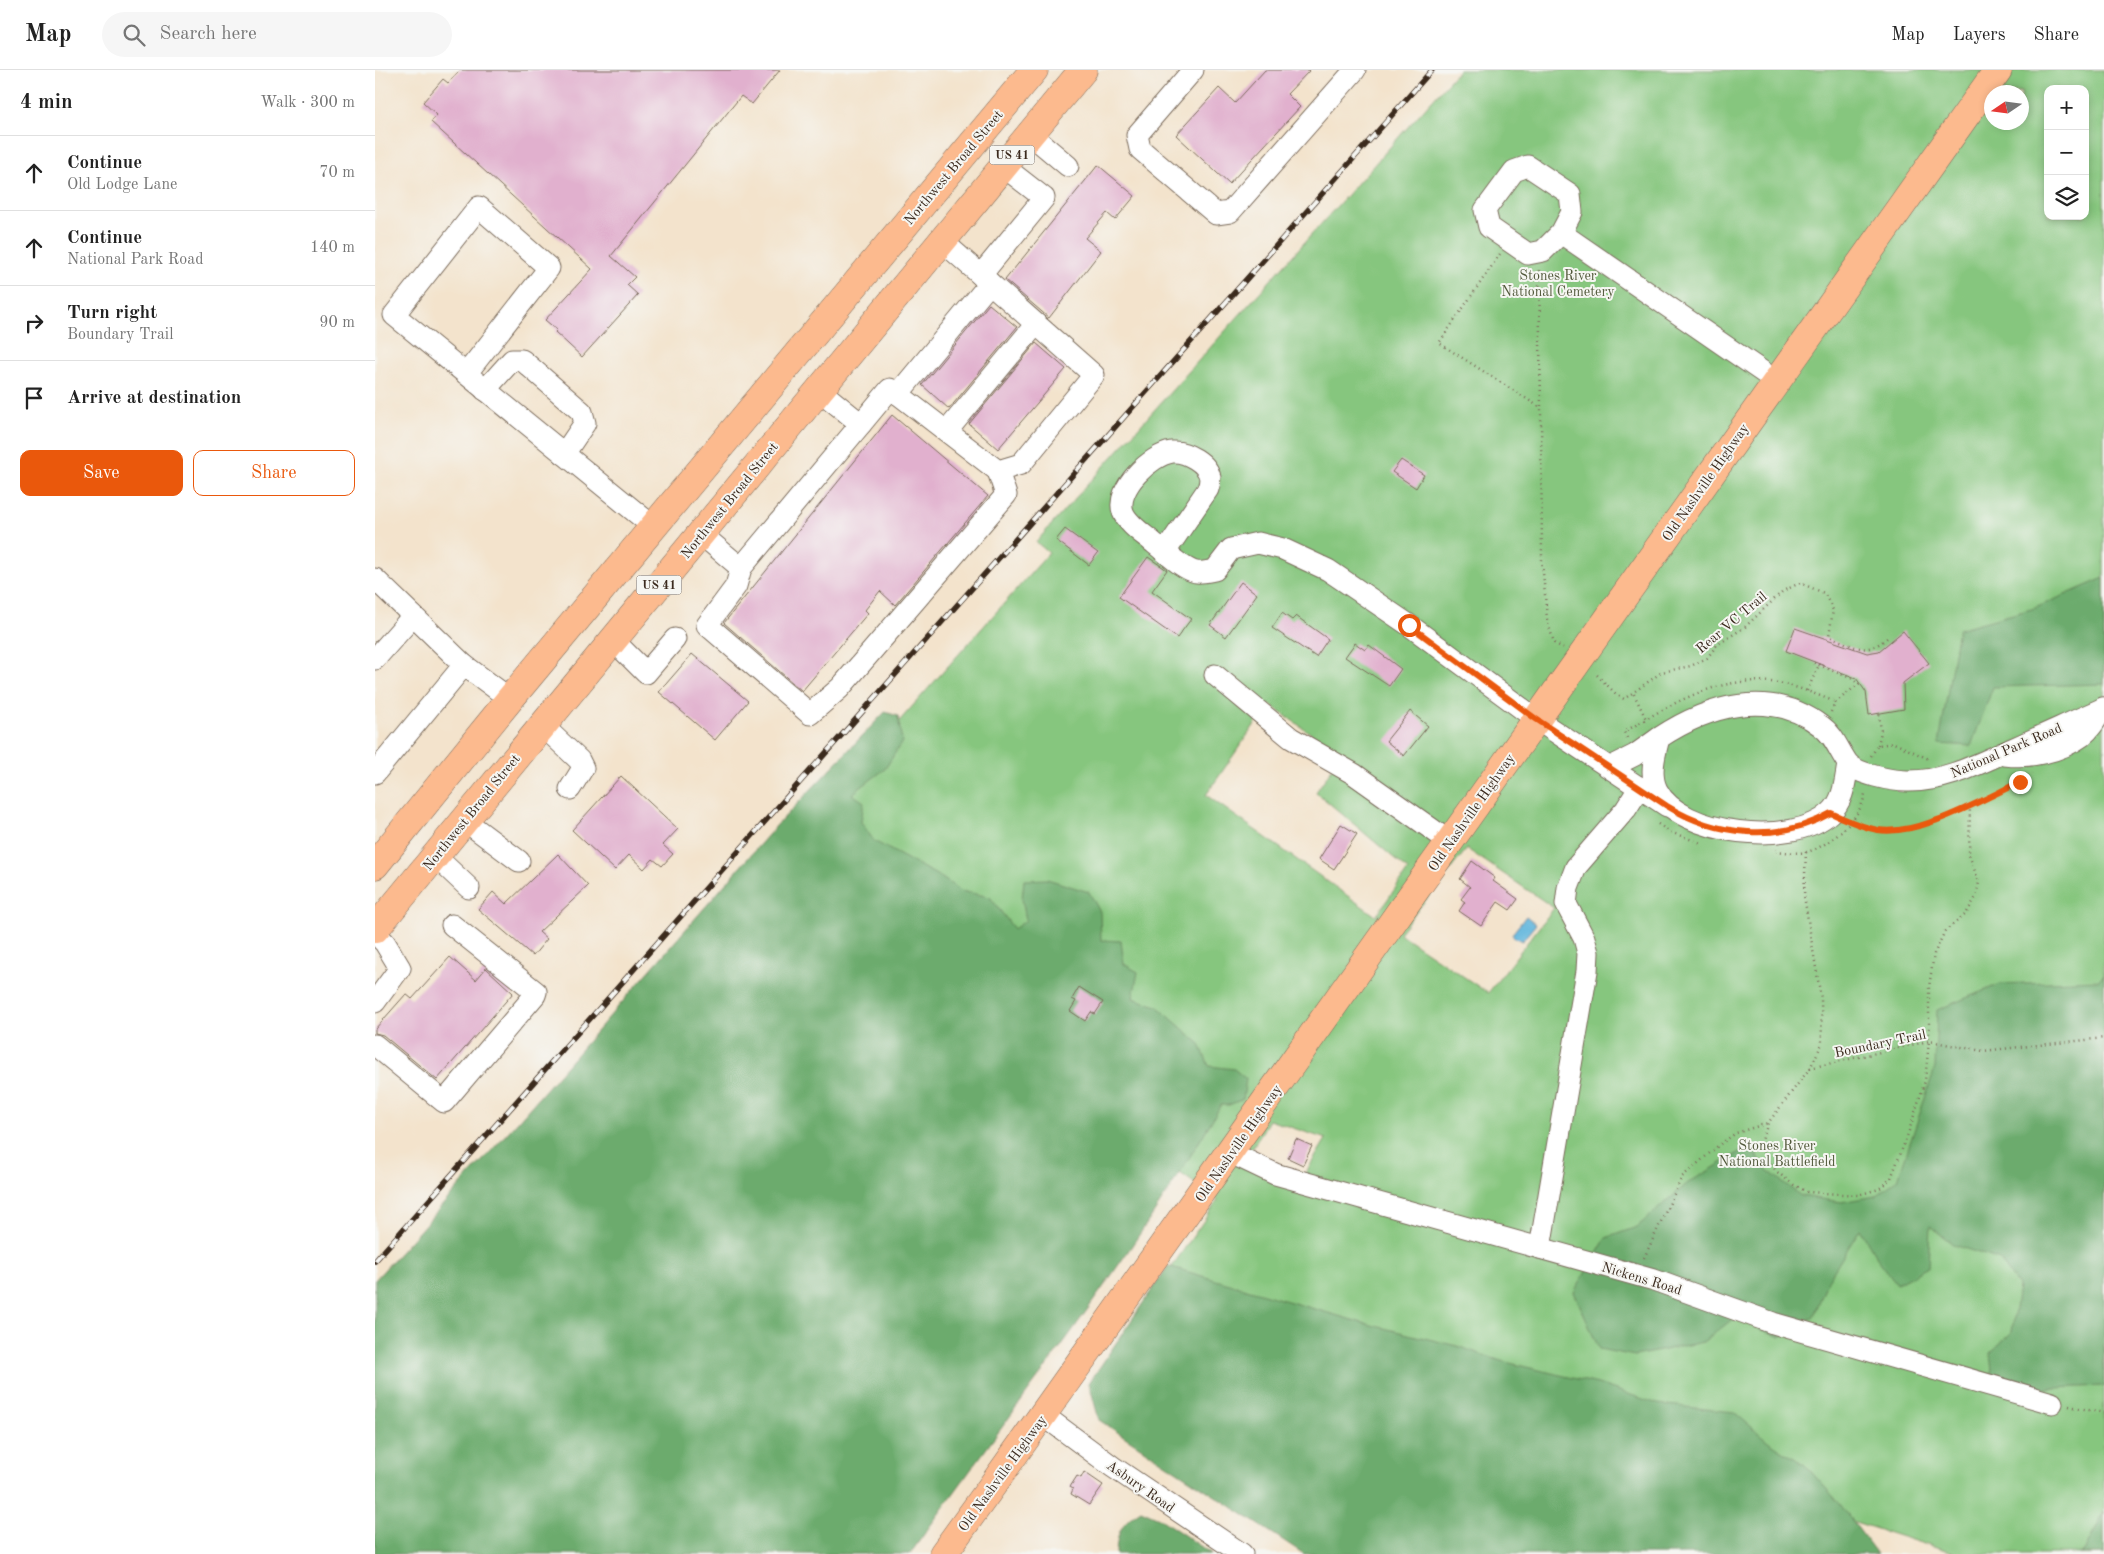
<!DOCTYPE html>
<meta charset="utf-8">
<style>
:root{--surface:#fff;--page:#f6f6f6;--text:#222;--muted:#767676;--line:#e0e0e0;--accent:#ea580c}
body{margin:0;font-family:"Old Standard TT",serif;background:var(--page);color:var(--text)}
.controls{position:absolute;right:15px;top:15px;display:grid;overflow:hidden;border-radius:10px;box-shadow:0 2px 8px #0003}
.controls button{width:45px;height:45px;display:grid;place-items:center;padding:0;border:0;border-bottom:1px solid var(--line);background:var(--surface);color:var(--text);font:25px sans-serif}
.compass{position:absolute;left:1609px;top:15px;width:45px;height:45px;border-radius:50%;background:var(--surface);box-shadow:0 2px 8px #0003;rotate:257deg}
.stop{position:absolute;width:15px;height:15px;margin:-11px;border:4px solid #ea580c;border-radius:50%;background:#fff}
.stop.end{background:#ea580c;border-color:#fff;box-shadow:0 1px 5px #0008}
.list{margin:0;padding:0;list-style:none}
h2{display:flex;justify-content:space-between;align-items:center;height:65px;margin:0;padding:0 20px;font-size:21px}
h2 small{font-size:16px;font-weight:400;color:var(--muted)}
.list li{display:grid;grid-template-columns:32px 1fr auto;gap:15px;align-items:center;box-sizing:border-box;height:75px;padding:0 20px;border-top:1px solid var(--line)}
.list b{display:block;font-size:19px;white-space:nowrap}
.list p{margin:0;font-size:16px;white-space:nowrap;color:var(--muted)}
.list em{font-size:16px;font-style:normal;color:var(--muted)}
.actions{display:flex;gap:10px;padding:15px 20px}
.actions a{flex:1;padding:11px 0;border:1px solid var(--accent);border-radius:10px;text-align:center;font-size:18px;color:var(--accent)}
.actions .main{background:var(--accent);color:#fff}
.icon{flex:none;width:28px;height:28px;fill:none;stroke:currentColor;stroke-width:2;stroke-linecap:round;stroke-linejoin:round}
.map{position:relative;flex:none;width:1729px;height:1484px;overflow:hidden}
header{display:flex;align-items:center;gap:30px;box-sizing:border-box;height:70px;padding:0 25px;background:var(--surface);border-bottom:1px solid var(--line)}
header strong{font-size:24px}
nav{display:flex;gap:28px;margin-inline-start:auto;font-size:18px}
.search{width:350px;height:45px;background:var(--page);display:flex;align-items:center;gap:12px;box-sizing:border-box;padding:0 18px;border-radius:28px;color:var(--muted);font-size:19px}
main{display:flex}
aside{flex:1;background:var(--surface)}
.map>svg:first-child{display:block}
</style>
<header>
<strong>Map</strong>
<div class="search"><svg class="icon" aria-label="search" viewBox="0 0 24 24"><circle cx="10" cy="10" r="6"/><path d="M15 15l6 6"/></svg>Search here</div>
<nav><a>Map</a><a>Layers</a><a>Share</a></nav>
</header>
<main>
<aside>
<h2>4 min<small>Walk · 300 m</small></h2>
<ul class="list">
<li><svg class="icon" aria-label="ahead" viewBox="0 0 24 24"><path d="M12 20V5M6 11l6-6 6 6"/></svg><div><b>Continue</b><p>Old Lodge Lane</p></div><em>70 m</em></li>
<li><svg class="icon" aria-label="ahead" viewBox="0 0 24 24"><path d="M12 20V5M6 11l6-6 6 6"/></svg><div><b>Continue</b><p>National Park Road</p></div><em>140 m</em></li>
<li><svg class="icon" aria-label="right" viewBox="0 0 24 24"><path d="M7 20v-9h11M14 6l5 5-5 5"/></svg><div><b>Turn right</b><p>Boundary Trail</p></div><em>90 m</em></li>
<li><svg class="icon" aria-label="arrive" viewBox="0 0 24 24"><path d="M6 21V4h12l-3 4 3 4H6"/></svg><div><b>Arrive at destination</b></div></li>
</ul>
<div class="actions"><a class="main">Save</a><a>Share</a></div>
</aside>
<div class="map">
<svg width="1729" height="1484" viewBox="0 0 1729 1484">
<rect width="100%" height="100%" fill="#f6f6f2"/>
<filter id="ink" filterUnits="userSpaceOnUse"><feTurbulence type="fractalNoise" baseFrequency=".02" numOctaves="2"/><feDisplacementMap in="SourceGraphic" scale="10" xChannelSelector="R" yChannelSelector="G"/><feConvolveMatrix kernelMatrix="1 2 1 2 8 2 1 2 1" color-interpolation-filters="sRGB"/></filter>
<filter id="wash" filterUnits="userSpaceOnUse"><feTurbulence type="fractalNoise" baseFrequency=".0096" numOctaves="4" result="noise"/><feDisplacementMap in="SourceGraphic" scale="20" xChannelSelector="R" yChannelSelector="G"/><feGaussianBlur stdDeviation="1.12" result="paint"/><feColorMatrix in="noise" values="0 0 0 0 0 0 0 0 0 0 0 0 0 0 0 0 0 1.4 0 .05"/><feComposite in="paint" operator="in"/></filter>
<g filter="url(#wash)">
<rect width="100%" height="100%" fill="#f3e3cc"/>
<!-- green -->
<path fill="#86c67e" stroke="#60784e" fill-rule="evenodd" d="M1084 0H1729V1484H1580L1099 1330 783 1217 843 1130 387 805 674 483 661 472ZM1673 19H1710V146H1673ZM1616 22H1646V52H1616ZM894 634 966 685 941 722 1033 800 1001 846 831 725ZM1092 779 1179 838 1113 923 1024 863ZM894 1050 951 1069 930 1104 873 1086Z"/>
<!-- forest -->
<g fill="#6cab6d" stroke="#546a46">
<path d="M1729 508V614L1618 617 1596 676 1564 674 1583 559 1660 538Z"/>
<path d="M510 642 523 646 527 672 510 699 477 724 489 732 486 752 499 771 567 808 586 821 615 827 639 859 651 850 647 829 649 810 672 809 714 822 725 842 726 870 746 871 749 894 763 902 758 928 782 936 825 974 834 996 859 999 871 1009 868 1029 854 1035H846C755 1192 640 1336 535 1484H0V1210L144 1050 401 756Z"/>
<path d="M1729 904V1316L1655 1319 1618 1310 1615 1283 1637 1262 1643 1216 1625 1190 1579 1175 1555 1156 1553 1197 1522 1214 1502 1188 1485 1159 1452 1212 1439 1246 1405 1267 1359 1248 1328 1272 1260 1286 1224 1279 1199 1222 1231 1168 1262 1157 1313 1113 1375 1076 1392 1100 1426 1126 1466 1132 1501 1126 1523 1109 1560 998 1562 940 1625 914 1723 910Z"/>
<path d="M793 1196 984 1252 1082 1276 1126 1291 1223 1314 1283 1334 1359 1342 1393 1371 1430 1395 1465 1434 1502 1484H929L724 1350 714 1313Z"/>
<path d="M766 1440 784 1448 837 1484H741C742 1461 747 1452 766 1440Z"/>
<path d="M1729 1442V1484H1705L1709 1482Z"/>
</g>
<!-- water -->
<path fill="#60b6dd" stroke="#4e707e" d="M1151 846 1161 854 1147 871 1139 867 1137 864Z"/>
<g id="blocks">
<!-- building -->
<g fill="#e1b0ce">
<path d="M85 0H405L377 34 366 26 236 186 260 207 252 215 263 225 207 287 180 262 182 260 170 250 217 199 56 52 62 45 48 32 68 9 73 13Z"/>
<path d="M890 0H935L912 24 925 37 854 114 801 65 844 18 860 33Z"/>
<path d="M723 95 760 126 740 150 732 143 710 168 726 181 674 248 630 210Z"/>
<path d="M614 234 642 257 574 339 547 315Z"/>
<path d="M661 273 691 299 623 379 594 354Z"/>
<path d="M517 345 613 426 520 535 505 521 490 540 493 543 427 621 349 553Z"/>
<path d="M1026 390 1049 405 1041 418 1017 402Z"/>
<path d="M690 459 723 483 714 495 681 470Z"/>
<path d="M773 487 792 500 777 521 816 549 802 568 744 527Z"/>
<path d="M866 512 882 524 851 567 835 555Z"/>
<path d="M907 543 917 550 921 546 953 569 941 587 897 558Z"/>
<path d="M1420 558 1492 583 1504 581 1528 561 1554 593 1528 613 1529 639 1494 645 1491 622 1481 608 1411 581Z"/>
<path d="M980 573 990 580 994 575 1026 599 1014 616 970 587Z"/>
<path d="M317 584 373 631 340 670 284 622Z"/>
<path d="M1035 641 1053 656 1029 686 1011 671Z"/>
<path d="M246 706 303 759 288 775 298 784 287 796 278 789 269 799 254 785 240 800 197 760Z"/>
<path d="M966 754 982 764 959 799 944 789Z"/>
<path d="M183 784 213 816 164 862 172 869 158 886 103 839 118 822 131 834Z"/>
<path d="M1097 791 1120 808 1118 811 1143 829 1135 840 1123 832 1106 856 1084 841 1090 832 1086 829 1095 817 1085 809Z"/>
<path d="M75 887 101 910 111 898 138 923 62 1010 8 965 0 963V959L31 924 37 929Z"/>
<path d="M704 917 728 932 720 944 716 942 710 951 695 941 701 931 697 929Z"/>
<path d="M921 1069 937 1076 928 1095 913 1088Z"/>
<path d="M709 1402 728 1415 714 1435 696 1424 698 1419 695 1417 702 1406 706 1408Z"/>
</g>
</g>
</g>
<g filter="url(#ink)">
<use href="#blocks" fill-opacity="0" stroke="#7b6b5b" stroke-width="1"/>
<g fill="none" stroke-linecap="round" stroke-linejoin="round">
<defs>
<g id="minor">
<path d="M818 0 762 65 765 79 841 144 855 142 980 0"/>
<path d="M655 64 693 96"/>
<path d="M1153 96 1195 124 1197 142 1186 163 1168 181 1153 184 1114 157 1110 140 1139 101Z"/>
<path d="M1186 163 1401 311"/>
<path d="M606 205 669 128 628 96"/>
<path d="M91 304 174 198 104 137 19 245 280 458"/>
<path d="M110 320 137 290H147L207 342 210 353 189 384"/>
<path d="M444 320 486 354 515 319 523 324 615 213"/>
<path d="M523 324 623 401 646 394 719 305 566 170"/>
<path d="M572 361 661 254"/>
<path d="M326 464 366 498 486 354"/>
<path d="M790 482 833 419C834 416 835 411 835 408 833 393 811 381 797 382 776 385 740 419 748 442 753 455 770 465 780 474 792 483 806 498 821 502 826 503 834 501 840 500L856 479 883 473 908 479 953 500 1034 555 1161 649 1292 736"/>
<path d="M366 498 361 516 332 555 435 644 465 618 631 425 623 401"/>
<path d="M0 509 89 595"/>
<path d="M238 570 271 603 300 569"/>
<path d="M0 589 38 546"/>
<path d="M840 605 916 668 979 704 1075 772"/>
<path d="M167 655 204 690 208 698 195 719"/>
<path d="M1630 685C1656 688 1685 682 1707 666 1716 659 1722 648 1728 638"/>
<path d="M1473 694C1470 711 1469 731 1455 743 1419 777 1305 766 1282 720 1274 704 1280 684 1284 668 1332 636 1395 617 1446 656 1459 665 1463 679 1472 692 1480 704 1518 711 1532 711 1571 712 1605 693 1639 678 1669 665 1699 651 1729 638"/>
<path d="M1236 697 1260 685 1284 668"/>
<path d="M0 703 89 595 135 629"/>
<path d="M89 750 144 791"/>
<path d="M60 786 94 818"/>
<path d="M0 863 10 873 25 898 0 932"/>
<path d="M0 975 69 1032 160 925 161 922 77 855"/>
<path d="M856 1083 900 1104 1279 1210 1398 1253 1677 1333"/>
<path d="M1165 1178 1212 901 1213 883 1209 868 1191 834 1193 818 1201 797 1251 739 1265 717"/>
<path d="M668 1345 738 1397 867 1484"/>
</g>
<g id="major">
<path d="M0 795 135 629 659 0"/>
<path d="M0 859 708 0"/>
<path d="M568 1484C923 992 1271 495 1623 0"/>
</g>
</defs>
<!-- minor casing -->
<use href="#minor" stroke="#7b6b5b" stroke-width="23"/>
<!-- major casing -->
<use href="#major" stroke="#7b6b5b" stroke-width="29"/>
<!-- path -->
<g stroke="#7b6b5b" stroke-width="2.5" stroke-dasharray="1 4" stroke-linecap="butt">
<path d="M1125 184 1064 273 1166 338 1167 490 1172 549 1179 573 1188 578"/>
<path d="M1164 200 1166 338"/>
<path d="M1439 593 1478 609 1483 614"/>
<path d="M1222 605 1241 624 1249 629 1287 602 1316 596 1332 588 1342 575 1370 557 1408 521 1425 513 1449 523 1458 540 1454 566C1479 576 1490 587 1512 568"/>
<path d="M1432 621 1444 595"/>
<path d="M1259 624 1271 649"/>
<path d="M1456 642 1461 632 1485 613"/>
<path d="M1252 668 1249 662C1293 636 1341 606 1395 612 1418 614 1439 624 1461 632"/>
<path d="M1503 675 1506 662 1504 643"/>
<path d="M1496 686 1503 675 1519 673 1556 690"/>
<path d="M1476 752C1490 757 1506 762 1522 761 1557 758 1611 727 1645 712L1657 703"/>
<path d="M1283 754 1295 762 1326 773"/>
<path d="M1401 781C1410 782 1423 784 1432 782 1456 775 1487 748 1490 723"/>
<path d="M1431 782 1429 826 1446 928 1447 974 1435 998 1393 1053 1386 1073 1390 1087 1402 1102 1419 1115 1432 1122 1483 1125 1504 1119 1516 1108 1533 1064 1550 1011 1554 971V917L1559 884 1570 861 1591 844 1601 827 1604 812 1594 785 1595 734"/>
<path d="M1435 998 1554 971 1608 981 1729 968"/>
<path d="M1269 1188 1307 1107 1344 1075 1361 1063 1393 1053"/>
<path d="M1694 1336 1729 1343"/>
</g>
<!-- minor -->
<use href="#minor" stroke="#fff" stroke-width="21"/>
<!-- major -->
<use href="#major" stroke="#fcba8e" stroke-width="28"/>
<defs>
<path id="rail" d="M0 1191 1057 0"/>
</defs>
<!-- rail casing -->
<use href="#rail" stroke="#3b2a1e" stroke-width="5.5"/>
<!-- rail -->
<use href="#rail" stroke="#f6f6f2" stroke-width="4" stroke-dasharray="11" stroke-linecap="butt"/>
</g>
</g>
<g fill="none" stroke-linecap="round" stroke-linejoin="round" filter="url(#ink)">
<!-- route -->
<path stroke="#ea580c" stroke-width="6" d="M1034 555 1161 649 1292 736C1341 766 1404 773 1456 743 1471 750 1487 757 1503 760 1545 766 1606 730 1645 712"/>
</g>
<g text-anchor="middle" stroke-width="4" stroke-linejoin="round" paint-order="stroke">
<!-- shield labels -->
<g fill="#f6f6f2" stroke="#73675e" stroke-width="1">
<rect x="614.5" y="75.5" width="45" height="19" rx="4"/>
<rect x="261.5" y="505.5" width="45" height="19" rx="4"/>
</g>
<g font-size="12" font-weight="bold" fill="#3b2a1e">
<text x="637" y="89">US 41</text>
<text x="284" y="519">US 41</text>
</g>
<!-- street labels -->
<g font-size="14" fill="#3b2a1e" stroke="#f6f6f2">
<text transform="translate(578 97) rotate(-50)" y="5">Northwest Broad Street</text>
<text transform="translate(1330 412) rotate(-55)" y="5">Old Nashville Highway</text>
<text transform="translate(354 430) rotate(-51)" y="5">Northwest Broad Street</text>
<text transform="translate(1356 552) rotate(-40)" y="5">Rear VC Trail</text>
<text transform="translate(1631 680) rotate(-23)" y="5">National Park Road</text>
<text transform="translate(96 742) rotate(-51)" y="5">Northwest Broad Street</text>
<text transform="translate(1096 742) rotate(-55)" y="5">Old Nashville Highway</text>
<text transform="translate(1505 973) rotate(-12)" y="5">Boundary Trail</text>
<text transform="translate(863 1073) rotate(-55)" y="5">Old Nashville Highway</text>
<text transform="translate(1267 1208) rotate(17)" y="5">Nickens Road</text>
<text transform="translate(627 1403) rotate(-54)" y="5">Old Nashville Highway</text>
<text transform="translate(766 1416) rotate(35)" y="5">Asbury Road</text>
</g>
<!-- park labels -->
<g font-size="14" fill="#52593b" stroke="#f6f6f2">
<text x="1183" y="210">Stones River<tspan x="1183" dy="16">National Cemetery</tspan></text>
<text x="1402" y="1080">Stones River<tspan x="1402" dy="16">National Battlefield</tspan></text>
</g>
</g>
</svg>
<div class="controls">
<button>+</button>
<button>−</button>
<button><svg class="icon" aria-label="layers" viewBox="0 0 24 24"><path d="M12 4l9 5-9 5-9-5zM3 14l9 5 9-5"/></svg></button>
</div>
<svg class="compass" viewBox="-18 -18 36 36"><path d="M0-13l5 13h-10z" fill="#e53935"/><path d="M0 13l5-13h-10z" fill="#767676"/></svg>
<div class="stop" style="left:1034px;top:555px"></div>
<div class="stop end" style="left:1645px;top:712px"></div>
</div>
</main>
